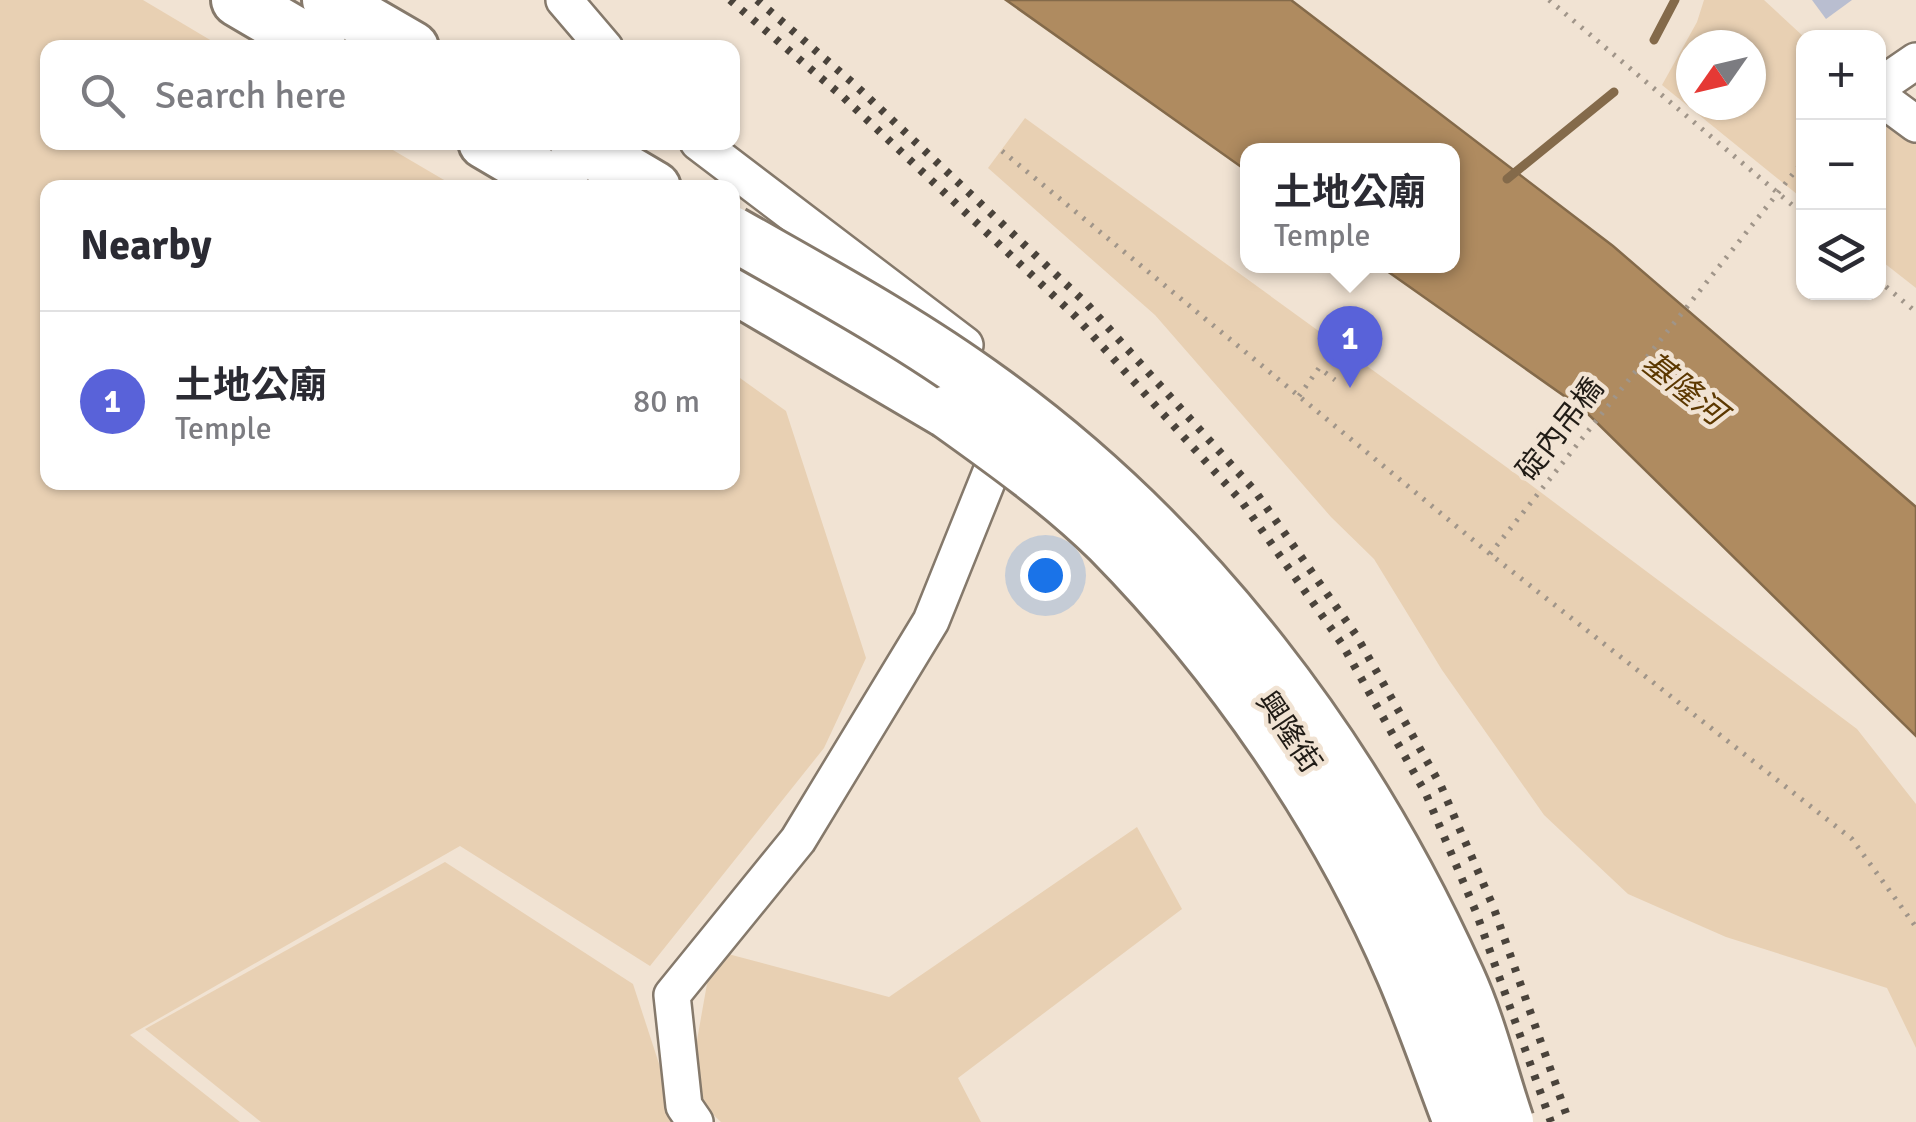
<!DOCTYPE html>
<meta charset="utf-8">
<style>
:root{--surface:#fff;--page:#f2f2f3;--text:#2b2b33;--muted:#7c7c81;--line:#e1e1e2;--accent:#5962d9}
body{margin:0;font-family:Signika,"Noto Sans TC",sans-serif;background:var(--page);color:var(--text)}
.controls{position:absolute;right:30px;top:30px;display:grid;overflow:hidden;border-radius:20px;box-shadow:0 2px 8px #0004}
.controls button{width:90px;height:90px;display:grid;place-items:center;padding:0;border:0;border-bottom:2px solid var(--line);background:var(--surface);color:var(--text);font:50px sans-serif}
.compass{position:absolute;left:1676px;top:30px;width:90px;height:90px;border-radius:50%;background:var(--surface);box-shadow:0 2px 8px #0004;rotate:236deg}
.you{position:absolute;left:1045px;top:575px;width:35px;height:35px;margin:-25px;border:8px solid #fff;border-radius:50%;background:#1a73e8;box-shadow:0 0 0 15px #1a73e833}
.badge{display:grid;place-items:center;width:65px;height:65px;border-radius:50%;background:var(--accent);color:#fff;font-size:32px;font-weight:700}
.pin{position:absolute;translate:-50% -82px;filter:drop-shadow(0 2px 5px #0008)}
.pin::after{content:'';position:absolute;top:52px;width:35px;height:30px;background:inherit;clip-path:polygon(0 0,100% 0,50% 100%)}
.popup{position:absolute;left:1240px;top:143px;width:220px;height:130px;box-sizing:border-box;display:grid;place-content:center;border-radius:20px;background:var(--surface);filter:drop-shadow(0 2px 8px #0005);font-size:32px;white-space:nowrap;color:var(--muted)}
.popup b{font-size:38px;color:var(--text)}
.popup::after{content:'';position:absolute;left:50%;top:100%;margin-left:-20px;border:20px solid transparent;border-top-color:var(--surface)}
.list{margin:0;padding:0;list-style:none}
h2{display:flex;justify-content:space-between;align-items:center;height:130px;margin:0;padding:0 40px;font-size:42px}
h2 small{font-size:32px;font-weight:400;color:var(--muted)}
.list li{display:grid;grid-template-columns:65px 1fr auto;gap:30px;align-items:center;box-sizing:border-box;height:180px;padding:0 40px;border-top:2px solid var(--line)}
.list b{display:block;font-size:38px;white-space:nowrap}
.list p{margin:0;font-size:32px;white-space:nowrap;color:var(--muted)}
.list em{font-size:32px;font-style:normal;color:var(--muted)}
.icon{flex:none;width:55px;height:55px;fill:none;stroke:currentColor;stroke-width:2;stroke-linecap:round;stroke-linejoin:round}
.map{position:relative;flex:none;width:1916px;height:1122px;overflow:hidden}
.search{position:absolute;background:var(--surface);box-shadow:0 2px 8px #0004;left:40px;top:40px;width:700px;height:110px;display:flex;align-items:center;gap:25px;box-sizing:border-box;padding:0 35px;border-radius:20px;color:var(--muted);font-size:38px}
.panel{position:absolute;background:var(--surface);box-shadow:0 2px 8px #0004;left:40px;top:180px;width:700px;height:310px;border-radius:20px}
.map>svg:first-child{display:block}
</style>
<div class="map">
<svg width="1916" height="1122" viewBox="0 0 1916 1122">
<rect width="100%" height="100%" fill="#f1e3d3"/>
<!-- green -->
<g fill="#e8d0b3" fill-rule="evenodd">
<path d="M0 0H143L222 47 48 48V142L381 143 456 187 48 188V482H732L733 373 786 411 866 658 824 748 650 966 460 846 130 1035 240 1122H0Z"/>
<path d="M1704 0H1764L1804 37 1803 199 1662 85 1697 22ZM1691 45H1751V105H1691Z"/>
<path d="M1878 104 1916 133V288L1879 259Z"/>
<path d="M1025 118 1527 482 1857 729 1916 804V1048L1887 988 1726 937 1628 894 1544 815 1442 670 1374 559 1331 517 1155 315 988 168Z"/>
<path d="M1137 827 1182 909 958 1078 981 1122H721L688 1091 713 950 889 997Z"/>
<path d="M445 862 633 984 678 1122H261L145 1029Z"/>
</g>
<!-- water -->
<path fill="#af8b60" stroke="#846a4a" stroke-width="2.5" d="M1006 0H1291L1613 246 1916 507V736L1584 410 1380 266H1452V150H1248L1247 171Z"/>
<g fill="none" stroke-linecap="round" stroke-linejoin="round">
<!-- stream -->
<g stroke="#846a4a" stroke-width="9">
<path d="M1654 40 1675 0"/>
<path d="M1507 179 1614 92"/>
</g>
</g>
<!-- building -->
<path fill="#b9bed0" d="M1812 0H1852L1826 19Z"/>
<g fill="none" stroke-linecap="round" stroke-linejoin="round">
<defs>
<g id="minor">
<path d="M564 0 605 48"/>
<path d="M1878 87 1916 61"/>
<path d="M1878 96 1916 124"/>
<path d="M698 142 965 345"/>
<path d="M695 1122 684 1106 672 995 798 840 931 621 1007 432"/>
</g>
<g id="highway">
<path d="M238 0 320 48"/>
<path d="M329 0 412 48"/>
<path d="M485 142 563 188"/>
<path d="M576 142 654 188"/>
<path d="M732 285 948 412"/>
</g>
</defs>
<!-- minor casing -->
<use href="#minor" stroke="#85796b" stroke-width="40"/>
<!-- highway casing -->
<use href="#highway" stroke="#85796b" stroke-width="58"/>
<!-- path -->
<g stroke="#a09589" stroke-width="5" stroke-dasharray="2.5 8" stroke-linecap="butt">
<path d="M1549 0 1804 215"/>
<path d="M1002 151 1490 554 1852 839 1916 927"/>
<path d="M1878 280 1916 312"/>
<path d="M1299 396 1319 368 1335 380"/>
<path d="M1490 554 1804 160"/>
</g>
<!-- minor -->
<use href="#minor" stroke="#fff" stroke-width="35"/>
<!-- highway -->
<use href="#highway" stroke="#fff" stroke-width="52"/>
<!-- rail -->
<g stroke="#4a433b" stroke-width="8" stroke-dasharray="5 10" stroke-linecap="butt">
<path d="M730 0 842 96 1075 316 1242 502 1342 644 1426 794 1476 912 1551 1122"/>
<path d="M757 0 853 83 1087 304 1255 491 1356 635 1441 786 1493 906 1569 1122"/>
</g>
<defs>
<g id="highway-bridge">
<path d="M732 233C820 283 909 331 991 391 1196 539 1355 749 1458 978 1479 1024 1491 1075 1507 1122"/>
<path d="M948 412C1004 452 1060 492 1109 540 1229 662 1335 814 1403 973 1424 1022 1441 1072 1460 1122"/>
</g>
</defs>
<!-- highway-bridge casing -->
<use href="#highway-bridge" stroke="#85796b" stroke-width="58" stroke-linecap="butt"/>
<!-- highway-bridge -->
<use href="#highway-bridge" stroke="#fff" stroke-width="52"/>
</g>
<g text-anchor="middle" stroke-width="9" stroke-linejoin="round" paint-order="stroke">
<!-- street labels -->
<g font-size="30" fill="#211c16" stroke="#f1e3d3">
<text transform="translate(1560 429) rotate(-52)" y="10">碇內吊橋</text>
<text transform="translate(1289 732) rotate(56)" y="10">興隆街</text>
</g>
<!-- water labels -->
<g font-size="32" font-style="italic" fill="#5c3800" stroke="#f1e3d3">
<text transform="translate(1684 388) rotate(38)" y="11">基隆河</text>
</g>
</g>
</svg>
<div class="controls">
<button>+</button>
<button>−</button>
<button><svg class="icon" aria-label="layers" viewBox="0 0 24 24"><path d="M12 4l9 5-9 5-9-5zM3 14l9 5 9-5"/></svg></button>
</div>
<svg class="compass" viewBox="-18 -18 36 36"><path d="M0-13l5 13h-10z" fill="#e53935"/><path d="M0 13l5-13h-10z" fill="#7c7c81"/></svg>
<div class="you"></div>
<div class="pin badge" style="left:1350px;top:388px">1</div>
<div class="popup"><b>土地公廟</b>Temple</div>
<div class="search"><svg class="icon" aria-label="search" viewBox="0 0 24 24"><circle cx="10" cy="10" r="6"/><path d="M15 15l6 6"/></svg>Search here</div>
<section class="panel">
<h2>Nearby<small></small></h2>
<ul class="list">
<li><span class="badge">1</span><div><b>土地公廟</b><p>Temple</p></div><em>80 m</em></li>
</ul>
</section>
</div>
